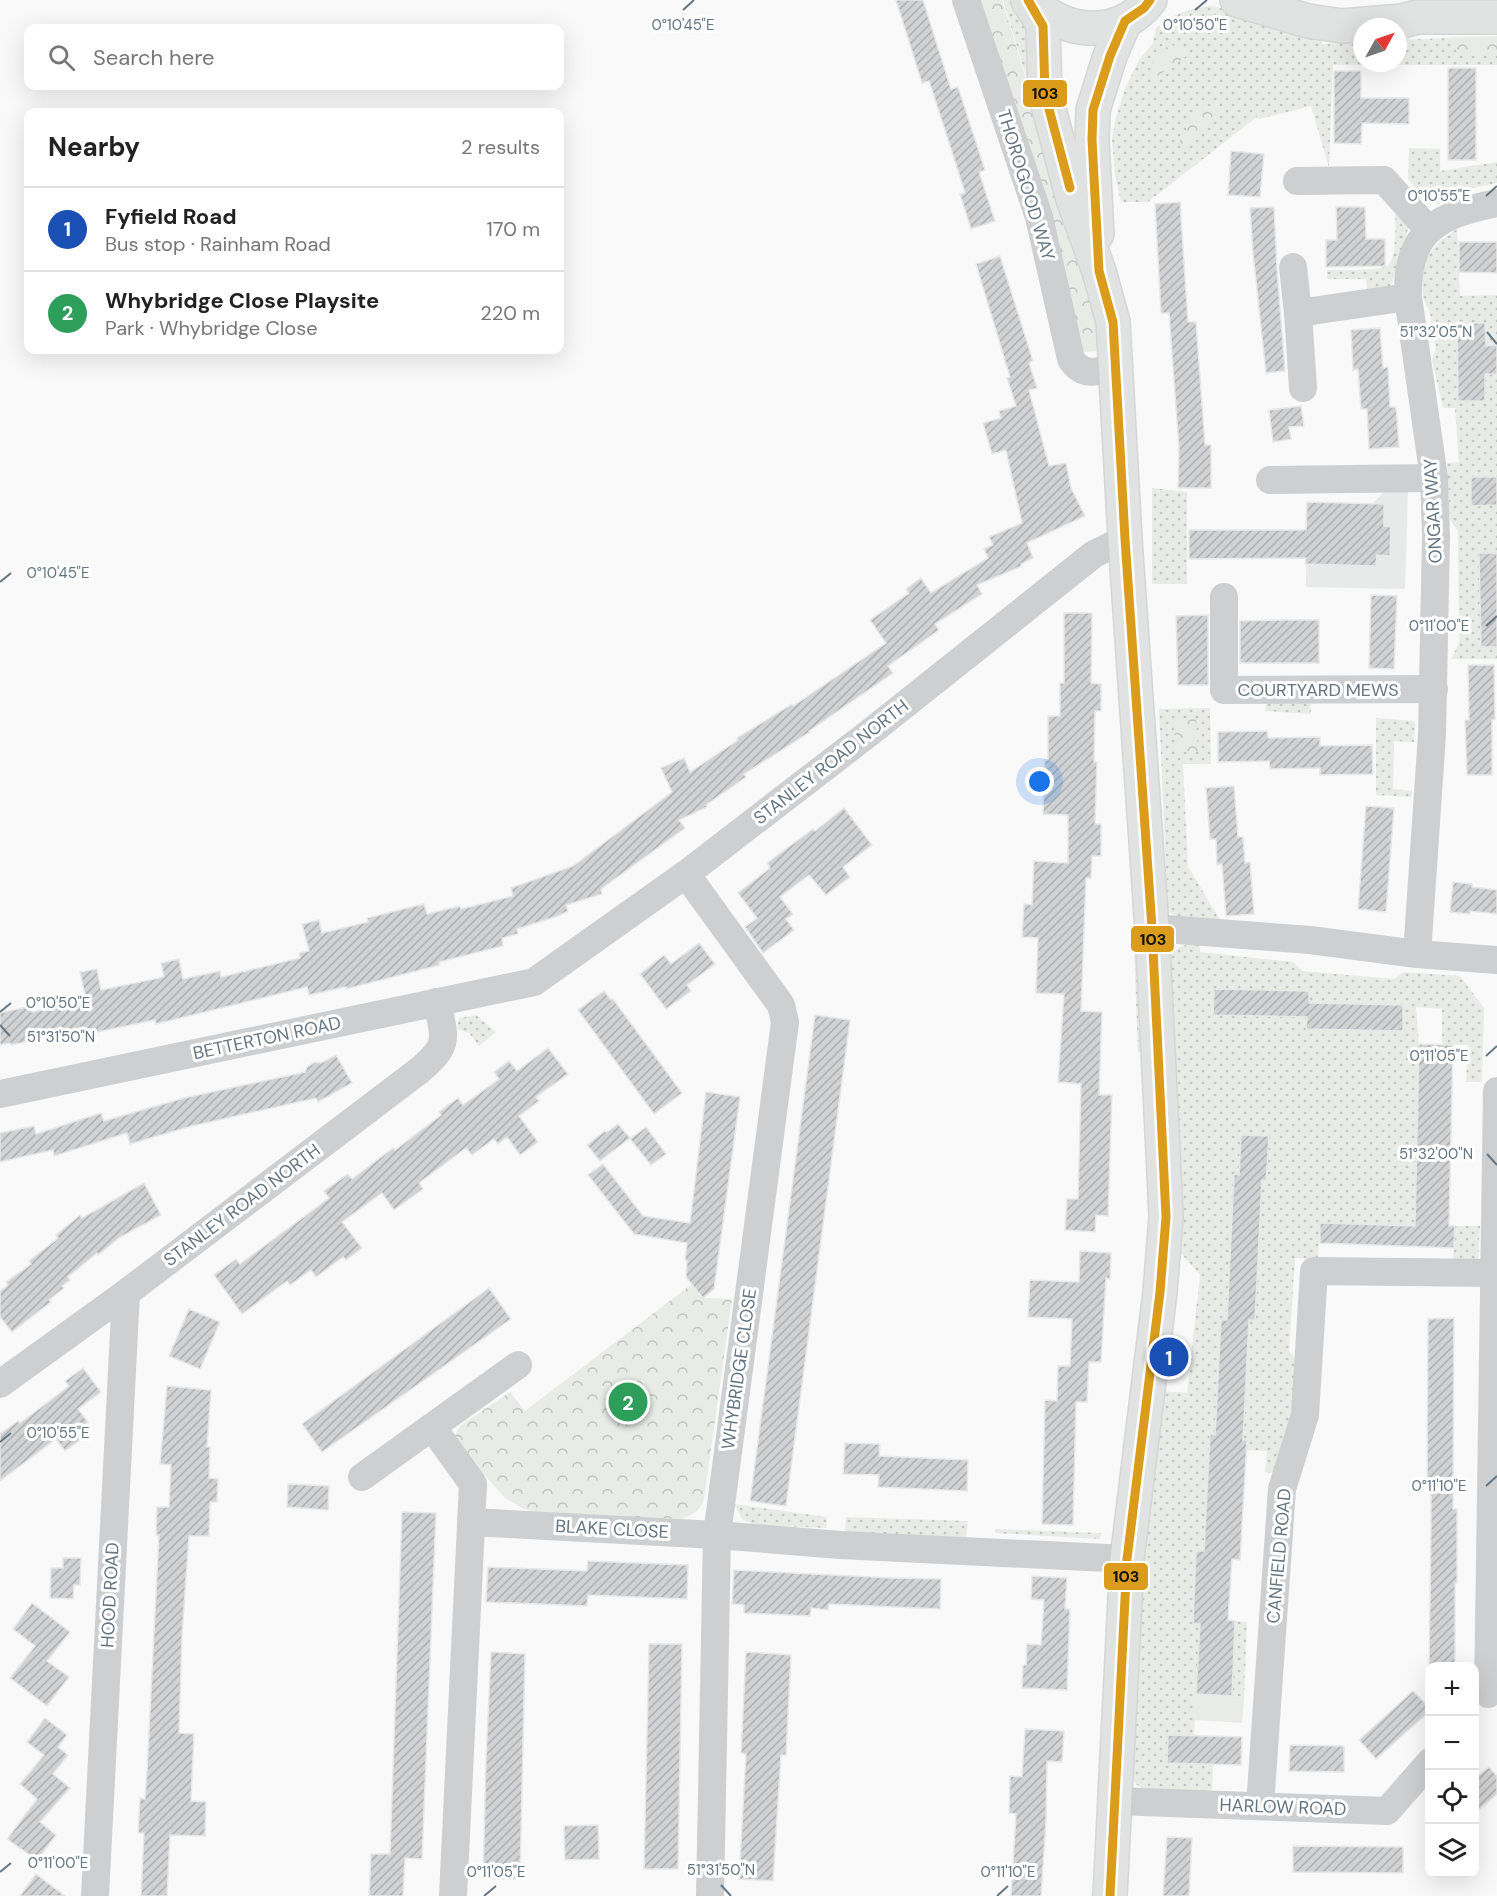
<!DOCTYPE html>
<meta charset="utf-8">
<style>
:root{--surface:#fff;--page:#f2f2f2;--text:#222;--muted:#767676;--line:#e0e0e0;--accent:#585c60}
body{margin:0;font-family:"DM Sans",sans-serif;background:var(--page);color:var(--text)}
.controls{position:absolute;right:18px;bottom:18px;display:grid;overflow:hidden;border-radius:12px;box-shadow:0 6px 24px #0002}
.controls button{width:54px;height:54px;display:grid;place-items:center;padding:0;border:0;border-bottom:2px solid var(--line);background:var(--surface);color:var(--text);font:30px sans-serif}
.compass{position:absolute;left:1353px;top:18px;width:54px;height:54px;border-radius:50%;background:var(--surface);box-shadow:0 6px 24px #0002;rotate:50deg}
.you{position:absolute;left:1040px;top:782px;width:21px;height:21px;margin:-15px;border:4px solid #fff;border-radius:50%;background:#1a73e8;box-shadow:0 0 0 9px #1a73e833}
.badge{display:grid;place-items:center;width:39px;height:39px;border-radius:50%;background:var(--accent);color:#fff;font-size:20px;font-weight:700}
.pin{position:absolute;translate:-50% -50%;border:3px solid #fff;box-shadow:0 2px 6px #0006}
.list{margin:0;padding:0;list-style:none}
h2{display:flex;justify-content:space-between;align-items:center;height:78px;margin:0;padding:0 24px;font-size:26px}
h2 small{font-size:20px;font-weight:400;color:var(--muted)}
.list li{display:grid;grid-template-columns:39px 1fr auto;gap:18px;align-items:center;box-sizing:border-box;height:84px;padding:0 24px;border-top:2px solid var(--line)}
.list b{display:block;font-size:22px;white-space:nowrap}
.list p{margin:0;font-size:20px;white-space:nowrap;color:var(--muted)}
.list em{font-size:20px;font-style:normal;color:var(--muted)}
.icon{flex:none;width:33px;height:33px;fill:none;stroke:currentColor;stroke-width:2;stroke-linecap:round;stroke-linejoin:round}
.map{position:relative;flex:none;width:1497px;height:1896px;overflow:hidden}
.search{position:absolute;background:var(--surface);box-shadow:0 6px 24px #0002;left:24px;top:24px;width:540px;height:66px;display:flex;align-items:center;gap:15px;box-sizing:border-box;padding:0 21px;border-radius:12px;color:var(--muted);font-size:22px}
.panel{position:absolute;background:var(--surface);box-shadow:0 6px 24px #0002;left:24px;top:108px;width:540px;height:246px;border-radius:12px}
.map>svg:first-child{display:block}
</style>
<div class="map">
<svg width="1497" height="1896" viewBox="0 0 1497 1896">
<defs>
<pattern id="grass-dots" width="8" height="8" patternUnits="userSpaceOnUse" patternTransform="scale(1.5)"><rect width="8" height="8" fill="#e8ebe6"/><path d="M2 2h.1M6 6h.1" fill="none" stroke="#c0c3c0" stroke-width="1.8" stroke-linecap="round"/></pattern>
<pattern id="forest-crowns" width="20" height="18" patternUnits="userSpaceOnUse" patternTransform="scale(1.5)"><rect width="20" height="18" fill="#e8ebe6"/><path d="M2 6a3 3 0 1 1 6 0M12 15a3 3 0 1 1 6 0" fill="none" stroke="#c0c3c0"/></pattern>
<pattern id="building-hatch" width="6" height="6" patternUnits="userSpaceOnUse" patternTransform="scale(1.5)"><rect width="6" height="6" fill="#d0d2d3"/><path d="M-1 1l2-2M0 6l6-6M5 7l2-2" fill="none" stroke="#acafb1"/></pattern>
</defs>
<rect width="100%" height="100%" fill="#f9f9f9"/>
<!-- built -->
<path fill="#e8e9e9" d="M1386 490 1408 491 1405 589 1306 587 1307 502 1372 504Z"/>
<!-- grass -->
<g fill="url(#grass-dots)" fill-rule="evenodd">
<path d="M1003 0H1019L1027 14 1038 116Z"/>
<path d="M1211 6 1235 11 1322 35V44L1362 42V63H1398V40L1497 36V65H1333L1329 167 1311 106 1259 119 1258 116 1148 202H1121L1115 175 1112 138 1116 117 1126 86 1139 60 1153 43 1156 28C1176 13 1186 9 1211 6Z"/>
<path d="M1409 148 1440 149V171L1497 162V183L1464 190 1449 203 1437 204 1429 200 1414 187 1408 178Z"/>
<path d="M1395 203 1409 223C1408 233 1395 280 1389 287 1385 293 1375 295 1368 297L1366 279H1327V270C1339 270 1380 271 1387 266 1398 259 1395 216 1395 203Z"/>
<path d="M1457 229 1460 296 1497 295V659H1451L1459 643 1458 531 1450 520 1447 463 1459 462 1455 408H1443L1432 360 1436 348 1430 313 1423 298 1422 278 1426 258 1440 241Z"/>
<path d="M1152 488 1187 492V584H1152Z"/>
<path d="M1310 700 1311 714 1265 711 1267 702Z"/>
<path d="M1210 708 1211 764H1183L1188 866 1220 920 1175 917 1168 911 1159 709Z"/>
<path d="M1376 718 1415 721 1414 742 1394 741 1393 789 1412 791V797L1376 795Z"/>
<path d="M1127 767 1148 1051 1138 1052Z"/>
<path d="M1199 943 1200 952 1293 962 1303 971 1394 979 1404 972 1460 976 1484 1008 1482 1082H1466L1468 1045 1442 1044V1009L1416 1007 1419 1044 1415 1226 1320 1223 1318 1259 1295 1258 1289 1351 1299 1363 1296 1401 1275 1473 1265 1472 1267 1451 1246 1450V1440H1243L1249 1320H1255L1262 1180H1266L1268 1136 1241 1135 1239 1175 1235 1174 1227 1320H1221L1215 1435 1210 1434 1204 1551H1196L1193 1623 1200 1624 1194 1735H1168L1167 1763 1213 1764 1212 1792 1145 1790 1136 1784 1131 1777 1132 1684 1161 1391 1187 1393 1200 1275 1178 1250 1170 958C1177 945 1186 944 1199 943ZM1214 989 1309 991V1003L1402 1005 1403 1031 1307 1029V1017L1214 1015Z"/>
<path d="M476 1015 496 1032 479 1046 469 1033 457 1029 459 1018Z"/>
<path d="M1455 1226H1480L1478 1261 1453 1263Z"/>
<path d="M734 1504 827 1517 826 1528 754 1525 742 1519Z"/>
<path d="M846 1517 968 1521 966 1538 845 1535Z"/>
<path d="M995 1529 1101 1533 1100 1539 995 1533Z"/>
<path d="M1235 1621 1247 1622 1244 1697 1232 1696Z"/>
</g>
<!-- forest -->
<g fill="url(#forest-crowns)">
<path d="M976 0H1002L1079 253 1103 343 1098 351 1085 352 1079 344Z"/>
<path d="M1497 36V49L1494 55 1459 56 1450 38Z"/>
<path d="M1170 43 1188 55 1152 80V63Z"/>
<path d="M1202 102 1217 111 1187 147 1179 142Z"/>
<path d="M1196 718 1198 751 1175 752 1174 720Z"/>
<path d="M692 1284 703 1298 732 1299 704 1499C700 1511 693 1515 680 1519L536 1513 520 1507 505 1498 457 1444 455 1435 460 1426 510 1392 525 1411Z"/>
</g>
<!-- pitch -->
<path fill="#e8ebe6" d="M1196 1694 1244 1697 1242 1723 1194 1720Z"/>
<!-- building -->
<g fill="url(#building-hatch)" stroke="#e8e8e8" stroke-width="1.5">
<path d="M896 0H923L951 89 958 87 985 170 979 172 995 221 971 229 960 194 965 193 945 130 929 81 922 83Z"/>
<rect x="1448" y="68" width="28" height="92"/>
<path d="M1334 71H1361V98H1409V124L1362 123 1361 144 1334 143Z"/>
<path d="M1231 151 1264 154 1260 197 1228 195Z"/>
<path d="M1180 202 1188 322H1196L1205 445H1211V488H1178L1179 448 1169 313H1161L1155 204Z"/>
<path d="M1274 207 1277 269 1285 371 1266 373 1253 253 1250 208Z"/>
<path d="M1336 207H1365L1366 239H1385V266L1326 267V240H1337Z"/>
<path d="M1459 242H1497V273L1459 272Z"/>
<path d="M1000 256 1033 361 1029 363 1037 388 1029 390 1049 466 1066 463 1071 488 1085 516 1027 543 1033 558 1021 564 1022 566 977 585 982 594 935 624 939 630 888 666 893 673 809 731 810 732 744 774 746 777 706 805 707 807 679 820 685 828 601 889 602 894 566 905 568 911 558 916 517 929 518 934 502 938 503 946 439 962 440 965 346 989V987L309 995 307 987 156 1024 155 1020 93 1033 92 1031 50 1041 49 1037 11 1045 10 1043 0 1045V1013L31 1006 32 1012 86 1000 80 972 97 969 101 990 164 977 161 963 179 959 183 979 220 971 221 977 300 958 299 953 309 951 302 924 319 920 322 933 368 922 367 918 424 904 427 914 460 906 461 909 513 896 511 888 573 866 672 792 661 768 684 758 690 772 738 740 737 738 792 704 793 706 886 643 870 620 909 593 906 589 921 578 931 593 988 558 984 549 993 545 989 537 1022 523 1006 450 992 454 983 423 1001 418 999 411 1016 406 1007 378 1010 377 976 264Z"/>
<path d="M1457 323H1485L1486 346 1497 345V374H1485V401H1458Z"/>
<path d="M1380 328 1383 368 1388 367 1390 407H1396L1399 447 1369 449 1367 409H1361L1358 369 1353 370 1351 330Z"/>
<path d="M1301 406 1304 426 1289 427 1291 439 1273 442 1269 410Z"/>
<path d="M1471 477H1497V505L1471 506Z"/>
<path d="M1307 502 1384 504V526L1391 527 1390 556 1377 555 1376 566 1305 564 1306 558 1189 559V530H1306Z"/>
<path d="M1479 553H1497V647H1481Z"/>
<path d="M1371 595 1397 596 1394 669 1369 668Z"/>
<path d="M1064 613H1092L1091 683 1101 684V711H1095L1094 762H1097L1095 824H1101V856H1092L1091 878H1086L1081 1011 1102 1012 1099 1095H1112L1108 1216 1096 1215 1095 1232 1065 1230 1067 1199H1078L1081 1084 1058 1082 1064 994 1036 993 1038 938 1022 937 1024 904 1032 905 1034 861 1068 863V815L1043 814 1045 760H1048V716H1060V683H1064Z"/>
<path d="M1208 615V685H1178L1176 616Z"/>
<path d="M1281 620H1319V663H1240V621Z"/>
<path d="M1468 665H1494L1495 719 1492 720V775H1467L1465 720H1469Z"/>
<path d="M1267 731 1268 738 1320 737V746L1372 745 1373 774 1320 775V768L1270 769 1269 761 1218 762V732Z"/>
<path d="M1234 786 1238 837H1243L1245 863 1250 862 1254 914 1226 916 1222 864 1217 865 1216 839H1210L1206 788Z"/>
<path d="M1366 806 1394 808 1386 912 1358 909Z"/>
<path d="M844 808 872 845 843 867 850 877 826 895 809 875 780 897 793 914 786 919 794 930 763 953 745 927 757 918 738 893 770 868 767 863 813 829 815 831Z"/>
<path d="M1453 882 1472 884V887L1497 890V914L1470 911V914L1450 912Z"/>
<path d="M699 943 715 964 687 985 691 991 666 1009 640 974 664 955 671 964Z"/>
<path d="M1214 989 1309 991V1003L1403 1005V1031L1306 1029 1307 1017 1213 1015Z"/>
<path d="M604 991 611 1000 613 999 682 1093 654 1114 578 1010Z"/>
<path d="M815 1015 850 1020 786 1506 750 1501Z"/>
<path d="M1419 1044 1453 1045 1449 1226H1455L1454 1248 1320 1243V1223L1415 1226Z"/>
<path d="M548 1048 568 1074 536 1097 539 1101 519 1116 538 1142 520 1155 507 1137 498 1144 494 1139 472 1155 466 1148 419 1183 423 1189 394 1210 382 1193 342 1222 362 1248 346 1260 343 1257 316 1277 311 1270 290 1285 287 1281 242 1314 214 1275 236 1259 240 1264 329 1198 324 1191 348 1174 352 1179 393 1148 395 1150 441 1115 439 1112 458 1098 463 1105 499 1079 494 1072 509 1061 517 1071Z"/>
<path d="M336 1055 352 1083 318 1102 316 1098 192 1126 130 1144 127 1133 54 1156 53 1150 0 1162V1133L34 1126 36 1134 101 1113 104 1121 184 1098 305 1072 307 1067 315 1062 321 1063Z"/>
<path d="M706 1092 740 1097 714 1289 703 1298 686 1277 687 1261 685 1260 687 1243 634 1234 588 1175 603 1164 643 1216 690 1223Z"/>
<path d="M618 1124 630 1138 600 1161 587 1145 605 1131 607 1132Z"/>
<path d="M646 1127 666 1154 651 1165 630 1139Z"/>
<path d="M1241 1135 1269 1136 1266 1181 1262 1180 1255 1320H1249L1243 1440H1247L1240 1560 1232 1559 1228 1620 1235 1621 1232 1696 1196 1694 1200 1624 1193 1623 1196 1551H1204L1210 1434 1215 1435 1221 1320H1227L1234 1174 1239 1175Z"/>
<path d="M144 1183 161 1215 119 1238 98 1255 97 1253 68 1277 70 1280 62 1286 64 1288 49 1300 51 1302 12 1332 0 1317V1291L8 1285 6 1282 31 1264 29 1261 58 1238 56 1235 80 1215 82 1218Z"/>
<path d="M1080 1251 1111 1253 1110 1279 1106 1278 1101 1362H1089L1087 1402H1076L1073 1525 1042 1524 1045 1400 1057 1401 1058 1366H1070L1072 1319 1028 1317 1030 1280 1079 1282Z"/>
<path d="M489 1288 511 1319 322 1452 302 1424Z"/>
<path d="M189 1309 220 1322 200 1369 169 1356Z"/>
<path d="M1454 1318 1453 1509H1457V1583H1455V1666H1429L1431 1528V1486H1427L1428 1319Z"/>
<path d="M83 1368 101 1392 78 1409 88 1422 74 1433 80 1440 65 1451 56 1439 0 1481V1434L18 1421 20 1423 69 1386 65 1381Z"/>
<path d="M167 1386 211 1390 207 1447H210L209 1478 218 1479 217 1502H210L209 1536H189L182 1635 179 1733 194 1734 191 1801 206 1802 205 1836 170 1835 167 1896H141L144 1833H138L140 1798 145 1799 147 1771 159 1535H156L157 1507H169L171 1465 160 1464Z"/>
<path d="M845 1443 880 1444 879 1456 968 1460 967 1491 878 1487 879 1475 843 1474Z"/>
<path d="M288 1484 329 1486 328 1510 287 1507Z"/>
<path d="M402 1512 436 1513 422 1859 405 1858 403 1896H369L371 1854H390Z"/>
<path d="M63 1558H81L80 1585H74L73 1599 50 1598 51 1568H63Z"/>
<path d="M588 1561 688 1565 687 1599 588 1595 587 1606 486 1602 488 1567 587 1571Z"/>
<path d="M734 1570 892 1578 941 1579 940 1609 829 1604 828 1610 811 1608 810 1616 744 1613V1605L732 1604Z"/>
<path d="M1032 1576 1067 1578 1065 1609H1070L1067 1690 1022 1688 1023 1665H1026L1027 1644 1041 1645 1044 1600 1031 1599Z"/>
<path d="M32 1603 70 1632 47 1661 69 1677 47 1706 10 1678 35 1646 13 1629Z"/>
<path d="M649 1644H682L678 1869H644Z"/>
<path d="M491 1652 525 1654 520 1879H483L486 1759Z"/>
<path d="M746 1652 791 1655 786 1755H781L773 1881 739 1879 746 1754 741 1753Z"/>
<path d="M1413 1691 1430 1708V1711L1376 1759 1359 1740Z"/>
<path d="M45 1718 67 1735 58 1747 68 1755 53 1774 70 1788 40 1822 56 1835 37 1860 7 1839 37 1799 20 1784 44 1755 27 1742Z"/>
<path d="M1025 1729 1064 1731 1062 1762 1047 1761 1046 1821 1041 1896H1011L1016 1814 1009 1813 1010 1776 1022 1777Z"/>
<path d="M1168 1735 1242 1737 1241 1765 1167 1763Z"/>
<path d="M1290 1745 1344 1746V1772L1289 1771Z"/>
<path d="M1489 1767 1497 1776V1794L1474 1814V1779Z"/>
<path d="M598 1825 599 1859 565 1860 564 1826Z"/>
<path d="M1167 1837 1192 1838 1189 1896H1163Z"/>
<path d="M1293 1846 1403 1847V1873L1293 1872Z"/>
<path d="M36 1874 65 1896H20Z"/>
</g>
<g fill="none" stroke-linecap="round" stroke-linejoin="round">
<defs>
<g id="major">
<path d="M1028 0 1041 21 1043 26 1045 94 1073 199 1099 271 1113 322 1125 539 1152 928 1165 1193 1166 1217 1160 1292 1127 1559 1110 1896"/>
<path d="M1028 0C1035 5 1041 10 1047 14 1081 36 1125 33 1150 0"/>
<path d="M1237 0 1308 21 1342 26 1402 21 1417 17H1497"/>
<path d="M1097 234 1092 140 1093 110 1110 56 1125 21"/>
</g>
</defs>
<!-- major casing -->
<use href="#major" stroke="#d5d6d7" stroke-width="36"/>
<!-- minor -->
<g stroke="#cecfd0" stroke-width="28">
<path d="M966 0 1039 217 1071 359C1083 378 1097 371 1116 368"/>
<path d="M1297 181 1384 180 1429 230"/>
<path d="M1293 267 1298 313 1303 388"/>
<path d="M1298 313 1408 297"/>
<path d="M1270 480 1434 478"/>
<path d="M1224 597V690L1434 689"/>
<path d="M686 874 781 1005 785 1022 717 1535 710 1896"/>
<path d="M1152 928 1310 940 1417 954 1497 960"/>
<path d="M1417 954 1432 735 1436 536 1434 478 1408 297C1406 231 1438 215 1497 203"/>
<path d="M0 1094 534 982 686 874 873 730 1094 554 1125 539"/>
<path d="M0 1384 126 1293 420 1070C450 1044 445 1039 437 1002"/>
<path d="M432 1427 473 1484 453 1896"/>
<path d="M362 1477 518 1365"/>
<path d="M471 1522 717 1535 840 1545 1127 1559"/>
<path d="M1488 1694 1497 1091"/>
<path d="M1114 1801 1387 1811 1430 1762"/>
<path d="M1260 1806 1282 1489 1305 1415 1314 1271 1493 1273"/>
<path d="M95 1896 126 1293"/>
</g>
<!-- major -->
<use href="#major" stroke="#e1e2e2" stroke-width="33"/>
<defs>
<g id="bus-1">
<path d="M1028 0 1043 26 1045 94 1070 188"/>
<path d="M1110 1896 1127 1559 1160 1292 1166 1217 1152 928 1125 539 1113 322 1099 271 1092 140 1093 110 1110 56 1125 21 1144 8 1150 0"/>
</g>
</defs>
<!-- bus-1 casing -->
<use href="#bus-1" stroke="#fff" stroke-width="14"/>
<!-- bus-1 -->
<use href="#bus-1" stroke="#da9c1a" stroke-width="9"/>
</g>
<!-- ticks -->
<path fill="none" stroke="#657683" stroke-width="2" d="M683 10 694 0M1195 10 1207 0M1486 196 1497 186M1487 332 1497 344M0 582 11 573M1486 626 1497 616M0 1012 11 1003M0 1025 10 1036M1486 1056 1497 1046M1487 1154 1497 1165M0 1442 11 1433M1486 1486 1497 1476M0 1872 11 1863M721 1885 731 1896M484 1896 496 1886M997 1896 1008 1886"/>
<g text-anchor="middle" stroke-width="6" stroke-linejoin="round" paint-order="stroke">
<!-- street labels -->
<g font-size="18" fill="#657683" stroke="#fff">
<text transform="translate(1026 185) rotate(73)" y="6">THOROGOOD WAY</text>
<text transform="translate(1433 511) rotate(-93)" y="6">ONGAR WAY</text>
<text x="1318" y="696">COURTYARD MEWS</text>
<text transform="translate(831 762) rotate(-38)" y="6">STANLEY ROAD NORTH</text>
<text transform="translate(267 1038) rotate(-12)" y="6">BETTERTON ROAD</text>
<text transform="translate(242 1205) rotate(-37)" y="6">STANLEY ROAD NORTH</text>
<text transform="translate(739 1369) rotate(-82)" y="6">WHYBRIDGE CLOSE</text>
<text transform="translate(612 1529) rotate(3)" y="6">BLAKE CLOSE</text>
<text transform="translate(1279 1556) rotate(-85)" y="6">CANFIELD ROAD</text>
<text transform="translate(110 1595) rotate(-87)" y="6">HOOD ROAD</text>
<text transform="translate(1283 1807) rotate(2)" y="6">HARLOW ROAD</text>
</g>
</g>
<g font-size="15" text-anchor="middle" fill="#657683" stroke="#fff" stroke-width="6" stroke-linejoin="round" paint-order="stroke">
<text x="1195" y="30">0°10'50"E</text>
<text x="683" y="30">0°10'45"E</text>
<text x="1439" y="201">0°10'55"E</text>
<text x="1436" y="337">51°32'05"N</text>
<text x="58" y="578">0°10'45"E</text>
<text x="1439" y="631">0°11'00"E</text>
<text x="58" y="1008">0°10'50"E</text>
<text x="61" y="1042">51°31'50"N</text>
<text x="1439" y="1061">0°11'05"E</text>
<text x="1436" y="1159">51°32'00"N</text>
<text x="58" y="1438">0°10'55"E</text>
<text x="1439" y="1491">0°11'10"E</text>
<text x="58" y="1868">0°11'00"E</text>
<text x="721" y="1875">51°31'50"N</text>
<text x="496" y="1877">0°11'05"E</text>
<text x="1008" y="1877">0°11'10"E</text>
</g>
<g stroke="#fff" stroke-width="2">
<rect x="1022" y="79" width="46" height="29" rx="6" fill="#da9c1a"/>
<rect x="1130" y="925" width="45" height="28" rx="6" fill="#da9c1a"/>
<rect x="1103" y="1562" width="46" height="29" rx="6" fill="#da9c1a"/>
</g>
<g font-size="16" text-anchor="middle" font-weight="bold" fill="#111">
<text x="1045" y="99">103</text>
<text x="1153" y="945">103</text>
<text x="1126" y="1582">103</text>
</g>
</svg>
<div class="controls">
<button>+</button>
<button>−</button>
<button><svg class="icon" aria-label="locate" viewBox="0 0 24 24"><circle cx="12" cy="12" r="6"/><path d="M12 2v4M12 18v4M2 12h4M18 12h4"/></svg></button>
<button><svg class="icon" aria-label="layers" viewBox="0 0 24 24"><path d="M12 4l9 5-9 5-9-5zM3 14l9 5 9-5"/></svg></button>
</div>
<svg class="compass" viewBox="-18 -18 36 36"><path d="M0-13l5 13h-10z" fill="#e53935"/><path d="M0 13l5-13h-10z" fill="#767676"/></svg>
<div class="you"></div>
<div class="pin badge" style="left:1169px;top:1357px;background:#1a4fb4">1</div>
<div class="pin badge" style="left:628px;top:1402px;background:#2e9e5b">2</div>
<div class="search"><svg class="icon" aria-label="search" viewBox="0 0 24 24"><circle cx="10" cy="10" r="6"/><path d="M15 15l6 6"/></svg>Search here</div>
<section class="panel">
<h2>Nearby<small>2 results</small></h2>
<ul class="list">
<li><span class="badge" style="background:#1a4fb4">1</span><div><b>Fyfield Road</b><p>Bus stop · Rainham Road</p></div><em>170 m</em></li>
<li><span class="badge" style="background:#2e9e5b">2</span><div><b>Whybridge Close Playsite</b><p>Park · Whybridge Close</p></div><em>220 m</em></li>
</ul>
</section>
</div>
